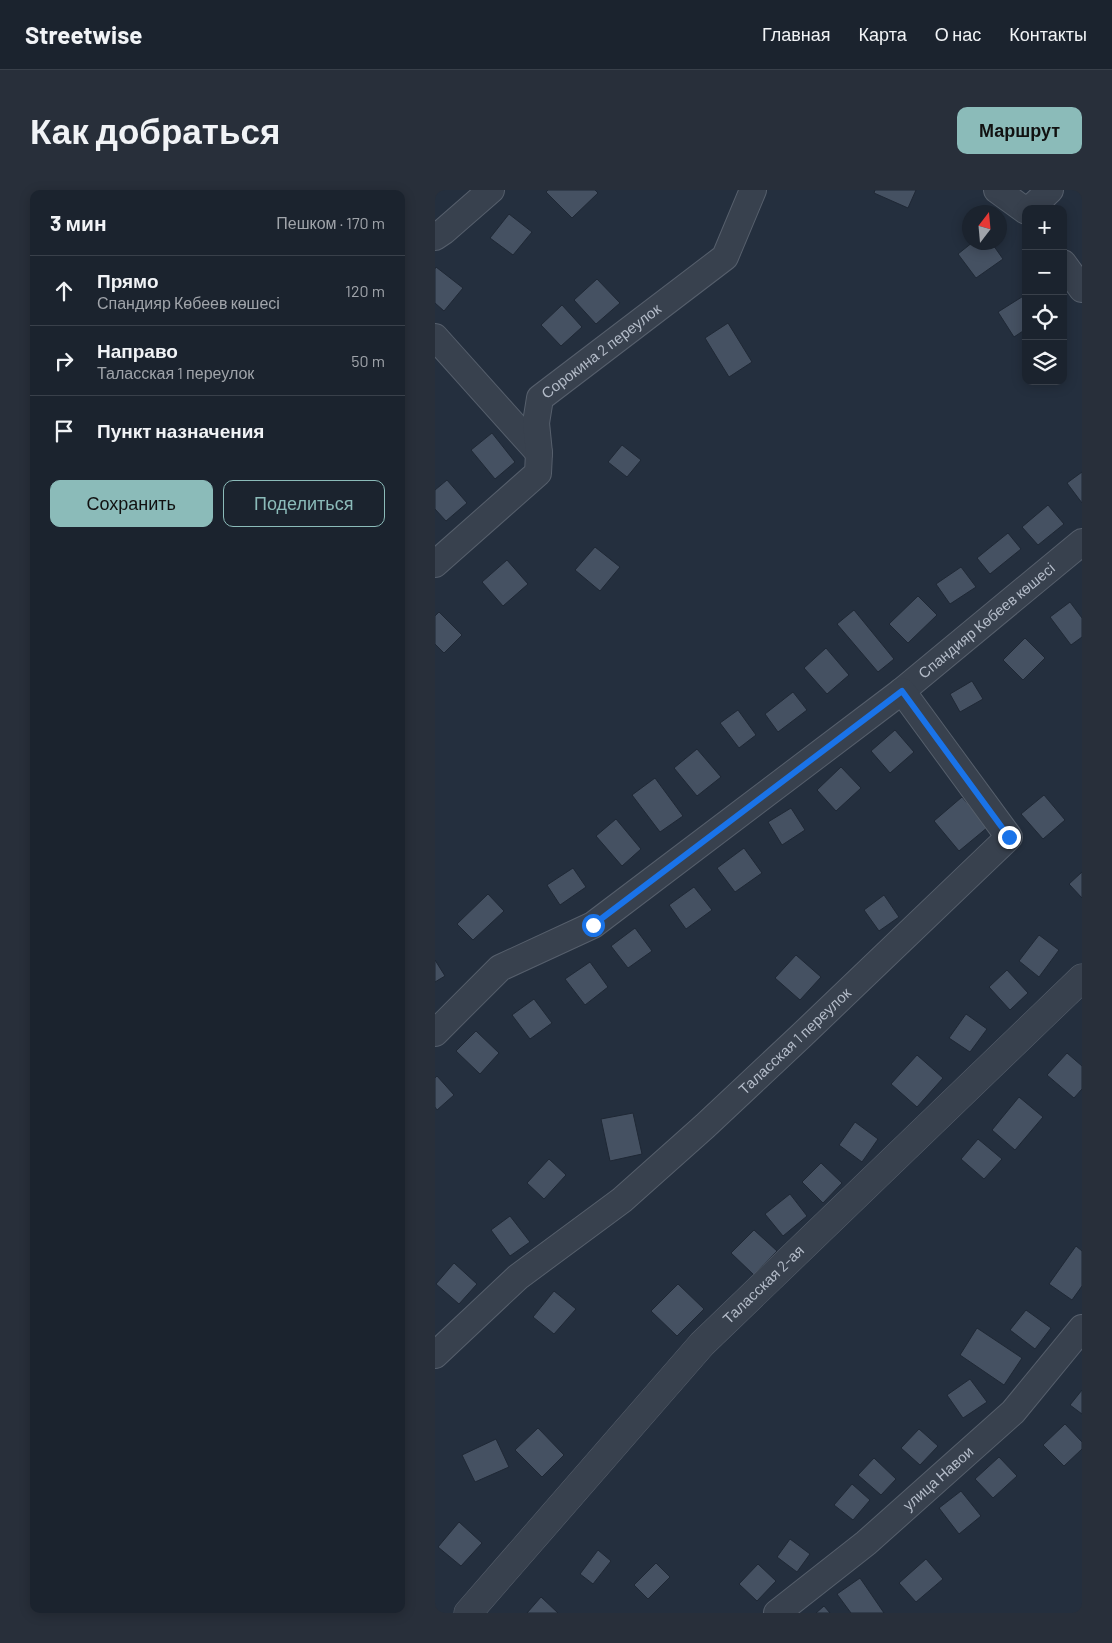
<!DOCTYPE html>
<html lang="ru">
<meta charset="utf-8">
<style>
:root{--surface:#1b232e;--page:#282f3a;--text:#f1f3f6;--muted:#a0a4aa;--line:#39404a;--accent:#8bbbb9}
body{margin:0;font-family:Barlow,sans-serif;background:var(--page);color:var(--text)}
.controls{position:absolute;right:15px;top:15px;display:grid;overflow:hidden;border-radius:10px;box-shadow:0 2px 12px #0003}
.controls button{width:45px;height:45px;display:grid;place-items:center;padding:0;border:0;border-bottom:1px solid var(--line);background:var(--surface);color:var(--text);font:25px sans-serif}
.compass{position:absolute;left:527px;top:15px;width:45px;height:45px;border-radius:50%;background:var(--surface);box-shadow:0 2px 12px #0003;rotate:16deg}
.stop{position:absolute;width:15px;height:15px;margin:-11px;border:4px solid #1a73e8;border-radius:50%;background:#fff}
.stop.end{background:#1a73e8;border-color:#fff;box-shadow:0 1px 5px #0008}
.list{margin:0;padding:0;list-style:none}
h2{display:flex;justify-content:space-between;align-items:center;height:65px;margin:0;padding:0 20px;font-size:21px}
h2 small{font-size:16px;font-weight:400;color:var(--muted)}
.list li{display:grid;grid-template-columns:32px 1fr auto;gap:15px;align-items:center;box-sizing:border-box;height:70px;padding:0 20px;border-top:1px solid var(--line)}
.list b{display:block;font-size:19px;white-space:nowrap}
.list p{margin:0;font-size:16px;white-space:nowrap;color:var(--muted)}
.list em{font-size:16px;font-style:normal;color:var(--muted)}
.actions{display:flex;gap:10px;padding:15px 20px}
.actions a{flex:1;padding:11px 0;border:1px solid var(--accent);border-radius:10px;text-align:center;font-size:18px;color:var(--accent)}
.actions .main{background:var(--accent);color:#111}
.icon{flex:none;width:28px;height:28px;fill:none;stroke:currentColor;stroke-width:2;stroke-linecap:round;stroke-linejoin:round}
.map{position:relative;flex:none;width:647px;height:1423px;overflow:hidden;border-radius:10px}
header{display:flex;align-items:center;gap:30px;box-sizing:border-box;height:70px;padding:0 25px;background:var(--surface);border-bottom:1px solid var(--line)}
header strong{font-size:24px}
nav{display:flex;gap:28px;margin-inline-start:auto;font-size:18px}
.intro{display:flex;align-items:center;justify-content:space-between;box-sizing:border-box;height:120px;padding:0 30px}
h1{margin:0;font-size:35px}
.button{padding:12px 22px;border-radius:10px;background:var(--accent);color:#111;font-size:18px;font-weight:700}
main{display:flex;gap:30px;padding:0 30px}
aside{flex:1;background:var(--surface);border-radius:10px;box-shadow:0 2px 12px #0003}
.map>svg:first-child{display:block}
</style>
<header>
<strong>Streetwise</strong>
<nav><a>Главная</a><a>Карта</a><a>О нас</a><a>Контакты</a></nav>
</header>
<div class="intro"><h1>Как добраться</h1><a class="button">Маршрут</a></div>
<main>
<aside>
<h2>3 мин<small>Пешком · 170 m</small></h2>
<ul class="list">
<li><svg class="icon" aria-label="ahead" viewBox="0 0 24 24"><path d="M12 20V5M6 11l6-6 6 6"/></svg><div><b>Прямо</b><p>Спандияр Көбеев көшесі</p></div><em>120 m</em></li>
<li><svg class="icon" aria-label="right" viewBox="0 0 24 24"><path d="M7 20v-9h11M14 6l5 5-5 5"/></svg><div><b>Направо</b><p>Таласская 1 переулок</p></div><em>50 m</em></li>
<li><svg class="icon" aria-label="arrive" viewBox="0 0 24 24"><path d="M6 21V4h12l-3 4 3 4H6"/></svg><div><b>Пункт назначения</b></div></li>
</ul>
<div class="actions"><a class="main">Сохранить</a><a>Поделиться</a></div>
</aside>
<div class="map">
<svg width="647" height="1423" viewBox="0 0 647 1423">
<rect width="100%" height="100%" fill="#242f3e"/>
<!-- building -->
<g fill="#455162" stroke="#1f2835">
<path d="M113 0H160L163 3 137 28 111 2Z"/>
<path d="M440 0H481L473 18 439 3Z"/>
<path d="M74 24 97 42 78 65 55 48Z"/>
<path d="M538 52H556L568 69 541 88 523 64Z"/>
<path d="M1 77 28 98 9 121 0 113V79Z"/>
<path d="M162 89 185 113 161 134 139 110Z"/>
<path d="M590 105 591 139 579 147 563 122Z"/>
<path d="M127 115 147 137 126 156 106 135Z"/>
<path d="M293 133 317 172 294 187 270 148Z"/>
<path d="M57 243 80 272 60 289 36 260Z"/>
<path d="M187 255 206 270 192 287 173 272Z"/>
<path d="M647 282V313L632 293Z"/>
<path d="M12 290 32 313 11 331 0 319V300Z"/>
<path d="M613 315 629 334 603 355 587 337Z"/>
<path d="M573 343 586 359 555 384 542 368Z"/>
<path d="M160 357 185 377 165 401 140 380Z"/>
<path d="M72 370 93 394 68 416 47 392Z"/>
<path d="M526 377 541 397 515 414 501 394Z"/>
<path d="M483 406 502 425 473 453 454 434Z"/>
<path d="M635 412 647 428V447L636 455 615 427Z"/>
<path d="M419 420 459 469 443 482 402 434Z"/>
<path d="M4 422 27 445 9 463 0 454V426Z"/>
<path d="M590 448 610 468 588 490 568 470Z"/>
<path d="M391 458 414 485 392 504 369 478Z"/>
<path d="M537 491 548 509 525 522 515 504Z"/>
<path d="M358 502 372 520 343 542 330 524Z"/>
<path d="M303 520 321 545 304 558 285 533Z"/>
<path d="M460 540 479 562 455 583 436 561Z"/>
<path d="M262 559 286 587 262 606 239 578Z"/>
<path d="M406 577 426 598 401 621 382 600Z"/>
<path d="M220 588 248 626 225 642 197 605Z"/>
<path d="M609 605 630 630 608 649 586 624Z"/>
<path d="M527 607 553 637 524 661 499 631Z"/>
<path d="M356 618 370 640 347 655 333 632Z"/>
<path d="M181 629 206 659 187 676 161 646Z"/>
<path d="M309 658 327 683 300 702 282 678Z"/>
<path d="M138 678 151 697 125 715 112 695Z"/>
<path d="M647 682V708L634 694Z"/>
<path d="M259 697 277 720 251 739 234 715Z"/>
<path d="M53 704 69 721 38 750 22 734Z"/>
<path d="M449 705 464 727 444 741 429 720Z"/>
<path d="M200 738 217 761 193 778 176 756Z"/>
<path d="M604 745 624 760 604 787 584 771Z"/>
<path d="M361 765 386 787 365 810 340 788Z"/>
<path d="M0 770 10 786 0 792Z"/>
<path d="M155 772 173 797 150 815 130 789Z"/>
<path d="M572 780 593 803 575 820 554 797Z"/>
<path d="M99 809 117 833 95 849 77 825Z"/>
<path d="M531 824 552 839 535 862 514 848Z"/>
<path d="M41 841 64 863 45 884 21 861Z"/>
<path d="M632 863 647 876V899L639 908 612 885Z"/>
<path d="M482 865 508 888 482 917 456 894Z"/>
<path d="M2 886 19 905 2 920 0 917V888Z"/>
<path d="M584 907 608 927 580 960 557 940Z"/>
<path d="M198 923 207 964 175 971 166 929Z"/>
<path d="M420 932 443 949 427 972 404 955Z"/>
<path d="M543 949 567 969 549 989 526 969Z"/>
<path d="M114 969 131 985 109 1009 92 993Z"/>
<path d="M386 973 407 993 388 1013 367 992Z"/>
<path d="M355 1004 372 1026 348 1046 330 1024Z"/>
<path d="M75 1026 95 1052 75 1066 56 1040Z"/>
<path d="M319 1040 342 1061 319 1085 296 1063Z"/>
<path d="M641 1056 647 1061V1096L637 1110 614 1094Z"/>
<path d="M19 1073 42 1094 24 1114 1 1094Z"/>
<path d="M243 1094 269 1119 242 1146 216 1121Z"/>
<path d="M119 1101 141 1119 119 1144 98 1127Z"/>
<path d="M591 1120 616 1138 600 1159 575 1140Z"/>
<path d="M542 1138 587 1168 569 1195 525 1165Z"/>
<path d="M535 1189 552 1212 528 1228 512 1205Z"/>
<path d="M647 1200V1224L635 1215Z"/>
<path d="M630 1234 647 1252V1259L629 1276 608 1255Z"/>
<path d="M103 1238 129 1265 107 1287 80 1260Z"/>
<path d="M484 1239 503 1256 485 1275 466 1258Z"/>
<path d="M61 1249 74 1277 40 1292 27 1265Z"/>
<path d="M564 1267 582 1286 558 1308 540 1289Z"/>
<path d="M439 1268 461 1289 446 1305 423 1285Z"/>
<path d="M417 1294 435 1310 418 1330 399 1315Z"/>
<path d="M526 1301 546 1326 524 1344 504 1318Z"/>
<path d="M24 1332 47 1353 26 1376 3 1357Z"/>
<path d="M355 1349 375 1364 362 1382 342 1367Z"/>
<path d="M163 1360 176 1371 158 1394 145 1384Z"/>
<path d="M491 1369 508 1389 481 1412 464 1393Z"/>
<path d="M221 1373 235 1387 213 1409 199 1395Z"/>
<path d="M323 1374 341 1391 322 1411 304 1394Z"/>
<path d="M425 1388 449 1423H416L402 1404Z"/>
<path d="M106 1407 123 1423H92Z"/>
<path d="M389 1416 395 1423H381Z"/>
</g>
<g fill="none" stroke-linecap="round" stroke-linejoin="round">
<defs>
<g id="minor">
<path d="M562 0 591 21"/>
<path d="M595 19 615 0"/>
<path d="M0 47 9 41 56 0"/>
<path d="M628 73 647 99"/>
<path d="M0 147 104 263"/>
<path id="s1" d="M0 374 103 283 104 263 101 233 105 208 290 67 318 0"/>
<path id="s2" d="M0 843 65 778 158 735 467 501 647 352"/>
<path id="s3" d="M0 1165 83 1087 187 1010 270 936 366 846 574 647 467 501"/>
<path id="s4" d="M342 1423 431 1353 578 1222 647 1138"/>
</g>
<g id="tertiary">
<path id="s5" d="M33 1423 267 1154 647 788"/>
</g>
</defs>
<!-- minor casing -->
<use href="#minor" stroke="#565f6c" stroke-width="28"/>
<!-- tertiary casing -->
<use href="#tertiary" stroke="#565f6c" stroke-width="29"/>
<!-- minor -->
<use href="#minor" stroke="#38414e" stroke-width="26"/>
<!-- tertiary -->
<use href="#tertiary" stroke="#38414e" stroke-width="28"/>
</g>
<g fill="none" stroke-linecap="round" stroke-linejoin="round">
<!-- route -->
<path stroke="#1a73e8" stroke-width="6" d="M158 735 467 501 574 647"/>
</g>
<g text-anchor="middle" stroke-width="4" stroke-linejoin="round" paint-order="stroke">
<!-- street labels -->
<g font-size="15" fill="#b4bcc9" stroke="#1d2633">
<text dy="5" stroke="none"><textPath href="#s1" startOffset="290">Сорокина 2 переулок</textPath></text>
<text dy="5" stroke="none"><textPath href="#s2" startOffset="692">Спандияр Көбеев көшесі</textPath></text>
<text dy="5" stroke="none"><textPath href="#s3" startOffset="478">Таласская 1 переулок</textPath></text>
<text dy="5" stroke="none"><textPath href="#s5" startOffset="442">Таласская 2-ая</textPath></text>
<text dy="5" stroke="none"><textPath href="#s4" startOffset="210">улица Навои</textPath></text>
</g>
</g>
</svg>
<div class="controls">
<button>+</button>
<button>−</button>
<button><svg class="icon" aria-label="locate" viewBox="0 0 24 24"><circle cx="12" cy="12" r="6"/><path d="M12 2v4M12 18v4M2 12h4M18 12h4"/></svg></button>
<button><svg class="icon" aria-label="layers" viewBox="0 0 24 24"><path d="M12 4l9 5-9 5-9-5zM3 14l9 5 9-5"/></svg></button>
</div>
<svg class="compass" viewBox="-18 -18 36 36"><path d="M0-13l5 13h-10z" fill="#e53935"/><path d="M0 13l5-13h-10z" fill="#a0a4aa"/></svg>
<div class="stop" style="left:158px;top:735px"></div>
<div class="stop end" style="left:574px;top:647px"></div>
</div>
</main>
